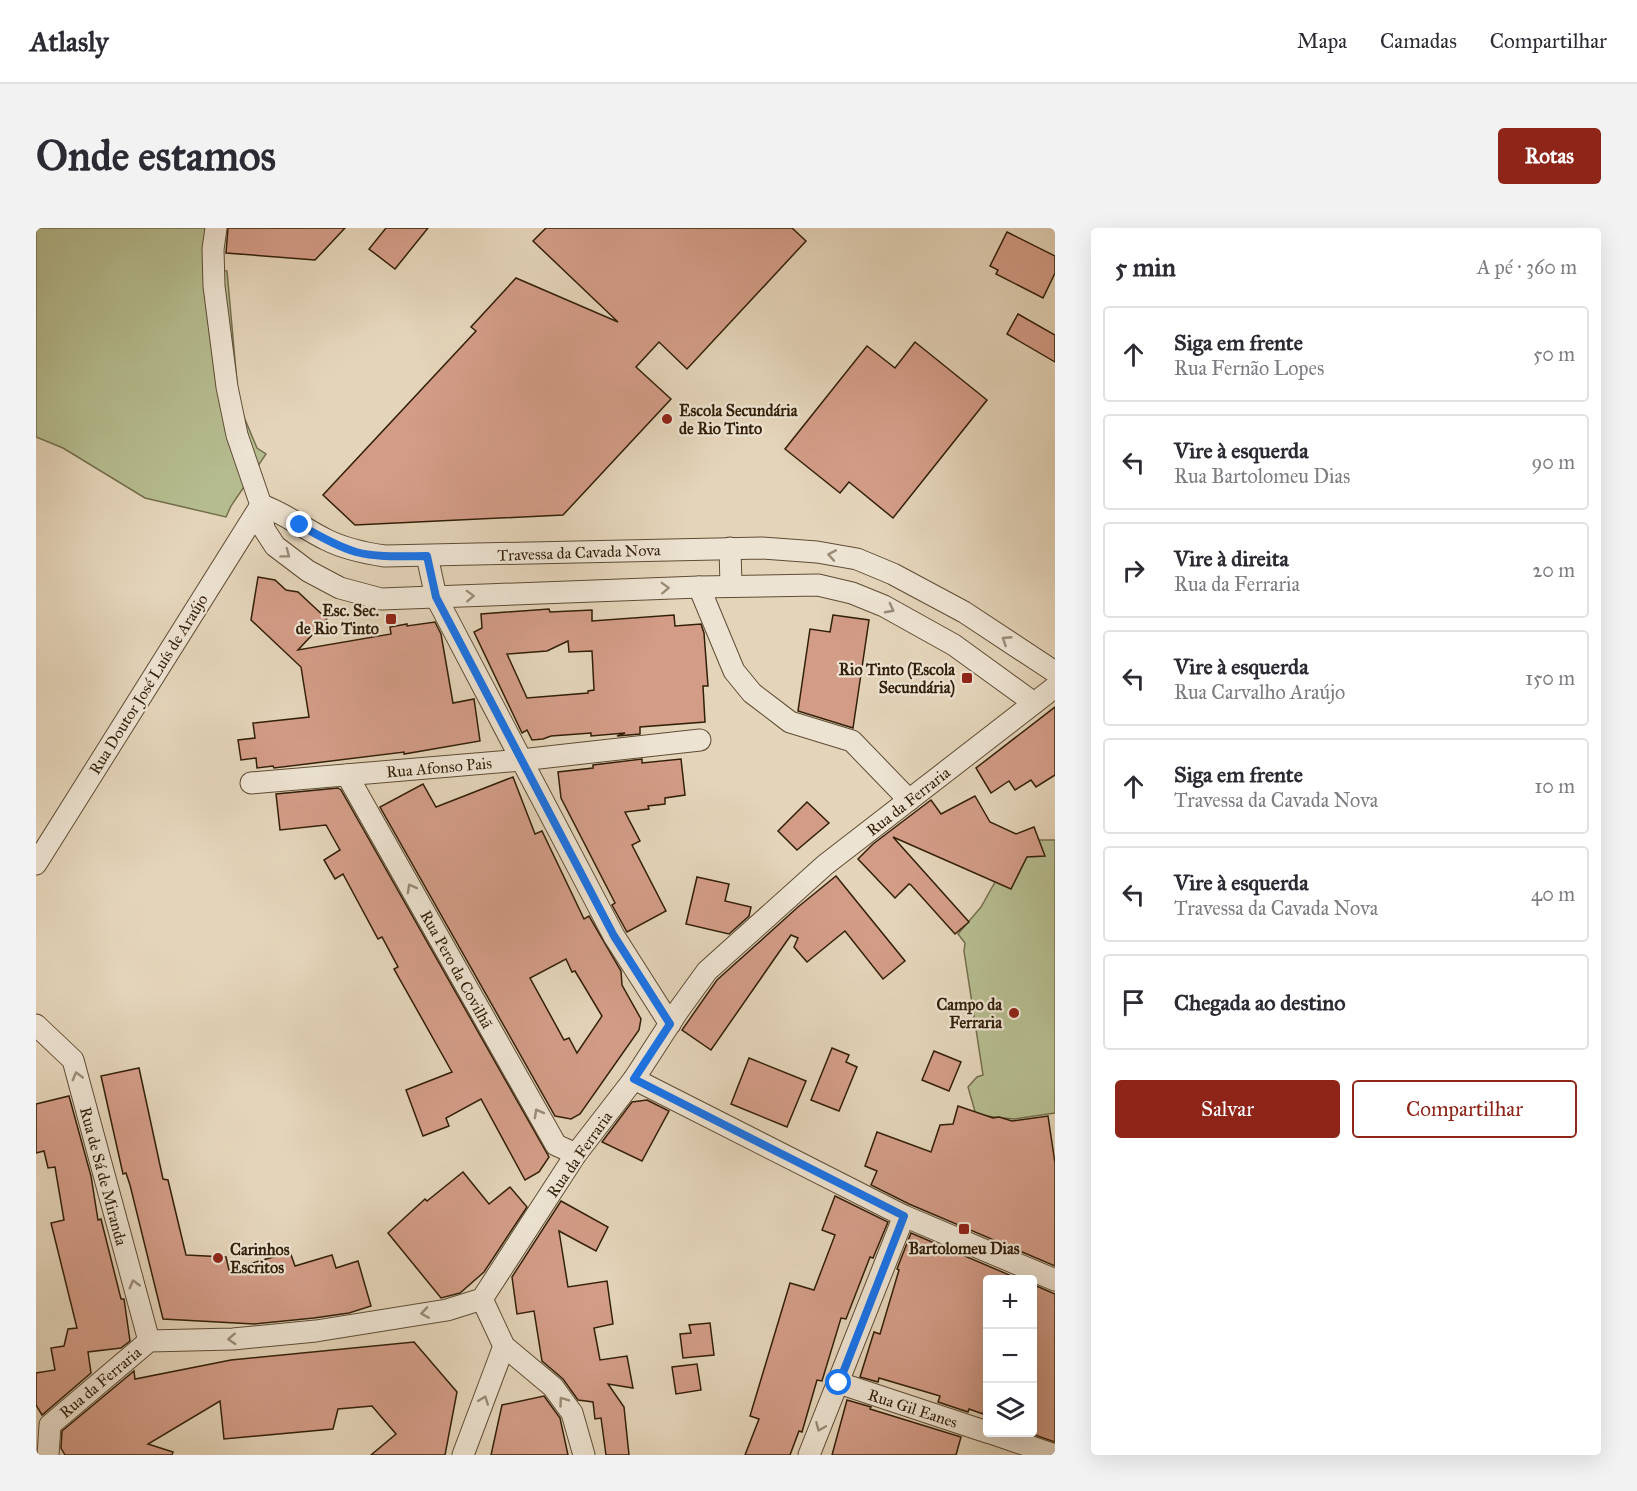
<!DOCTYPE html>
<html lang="pt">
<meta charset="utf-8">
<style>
:root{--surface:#fff;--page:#f2f2f3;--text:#2b2b33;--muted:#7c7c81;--line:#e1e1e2;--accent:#8f2418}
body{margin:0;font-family:"IM FELL Great Primer",serif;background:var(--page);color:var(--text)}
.controls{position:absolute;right:18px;bottom:18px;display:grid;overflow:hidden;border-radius:6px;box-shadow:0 6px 24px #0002}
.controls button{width:54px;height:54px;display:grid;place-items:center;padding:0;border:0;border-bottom:2px solid var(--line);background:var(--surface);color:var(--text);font:30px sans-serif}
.stop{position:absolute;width:18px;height:18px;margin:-14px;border:4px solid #1a73e8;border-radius:50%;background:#fff}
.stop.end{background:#1a73e8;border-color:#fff;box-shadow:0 2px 6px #0008}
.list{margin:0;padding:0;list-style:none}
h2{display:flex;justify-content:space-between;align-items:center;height:78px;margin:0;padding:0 24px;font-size:26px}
h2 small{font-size:20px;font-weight:400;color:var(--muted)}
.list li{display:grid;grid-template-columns:39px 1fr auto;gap:18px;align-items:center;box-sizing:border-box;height:96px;margin:0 12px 12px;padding:0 12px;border:2px solid var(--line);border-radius:6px}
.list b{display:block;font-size:22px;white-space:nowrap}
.list p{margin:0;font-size:20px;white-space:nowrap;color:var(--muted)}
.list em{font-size:20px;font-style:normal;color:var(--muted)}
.actions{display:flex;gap:12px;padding:18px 24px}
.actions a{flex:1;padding:14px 0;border:2px solid var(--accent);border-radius:6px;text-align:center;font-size:21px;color:var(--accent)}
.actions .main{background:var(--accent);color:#fff}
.icon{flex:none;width:33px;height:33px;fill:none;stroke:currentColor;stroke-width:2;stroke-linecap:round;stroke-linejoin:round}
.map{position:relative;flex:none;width:1019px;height:1227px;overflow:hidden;border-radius:6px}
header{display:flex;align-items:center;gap:36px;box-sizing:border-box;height:84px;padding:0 30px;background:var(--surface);border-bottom:2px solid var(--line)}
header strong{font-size:28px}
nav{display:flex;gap:33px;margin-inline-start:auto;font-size:21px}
.intro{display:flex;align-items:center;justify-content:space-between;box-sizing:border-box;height:144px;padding:0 36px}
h1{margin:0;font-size:42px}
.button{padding:15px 27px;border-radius:6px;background:var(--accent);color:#fff;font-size:21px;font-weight:700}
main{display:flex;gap:36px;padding:0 36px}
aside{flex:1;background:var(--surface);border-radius:6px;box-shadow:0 6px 24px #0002}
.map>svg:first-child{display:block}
</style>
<header>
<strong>Atlasly</strong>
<nav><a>Mapa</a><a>Camadas</a><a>Compartilhar</a></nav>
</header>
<div class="intro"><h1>Onde estamos</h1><a class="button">Rotas</a></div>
<main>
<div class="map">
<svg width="1019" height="1227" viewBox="0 0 1019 1227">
<rect width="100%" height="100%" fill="#e4d4b9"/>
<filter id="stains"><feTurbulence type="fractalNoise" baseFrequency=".00333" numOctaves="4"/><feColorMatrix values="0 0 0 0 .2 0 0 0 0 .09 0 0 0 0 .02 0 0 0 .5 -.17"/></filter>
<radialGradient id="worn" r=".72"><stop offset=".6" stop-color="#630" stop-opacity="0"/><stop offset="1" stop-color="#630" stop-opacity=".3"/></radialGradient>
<!-- green -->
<g fill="#b5bc8f" stroke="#746e4c" stroke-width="1.5">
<path d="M0 0H170L169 37 191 43 203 177 221 220 230 226 195 278 190 289 109 270 27 220 0 209Z"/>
<path d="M1003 612H1019V885L978 891 940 887 932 859 941 849 947 847 928 723 929 715 922 706 945 679 959 654 974 618Z"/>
</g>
<!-- building -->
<g fill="#d39c87" stroke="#321f08" stroke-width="1.5" fill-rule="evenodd">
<path d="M192 0H309L279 32 190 25Z"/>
<path d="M350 0H392L359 41 333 21Z"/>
<path d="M510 0H756L770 13 651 141 623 114 600 139 635 171 527 287 319 297 287 267 440 103 435 99 480 50 582 94 497 13Z"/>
<path d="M971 4 1019 28V45L1007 70 960 46 962 42 954 38Z"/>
<path d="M982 86 1019 107V134L971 106Z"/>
<path d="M879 114 951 172 857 290 813 254 804 265 749 221 831 118 859 140Z"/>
<path d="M222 349 239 352 250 362 262 364 291 391 262 422 355 406 354 399 371 396V398L399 394 405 406 417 475 438 471 444 513 368 526V524L238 540 237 538 221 540 220 530 205 532 202 512 219 510 217 495 273 489 265 439 215 392Z"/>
<path d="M513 381 514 384 556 382V393L638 387 639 398 665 396 668 405 672 458H667L669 494 604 499V506L581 508 589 505 555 508V505L515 508 507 511 496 512 491 502 486 505 438 404 446 400 445 386ZM532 413 533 424 556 423 558 462 552 463V465L491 470 471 426 511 423Z"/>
<path d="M797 387 833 392 817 500 762 483 774 401 794 404Z"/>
<path d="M1019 479V547L1000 559 995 552 979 562 973 553 955 565 940 540Z"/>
<path d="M606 531V535L645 531 649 567 629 570V576L612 578 613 581 589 584 604 613 596 617 630 683 591 704 576 677 579 675 525 570 522 544 557 540V537Z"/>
<path d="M477 549 499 606 506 603 548 691 553 688 585 743 586 757 605 791 603 802 544 886 535 891 519 888 344 579 387 556 400 579ZM530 731 536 744 539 743 566 788 541 825 533 810 528 812 494 750Z"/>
<path d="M302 560 305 562 513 929 503 944 489 952 445 871 410 890 413 898 387 908 370 862 416 844 358 741 362 739 346 709 342 711 307 646 299 651 288 632 304 622 290 597 244 602 240 566Z"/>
<path d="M939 568 954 594 980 606 998 599 1009 628 991 629 975 661 857 609 933 694 919 706 875 657 873 656 859 670 822 631 837 616 895 572 905 586Z"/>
<path d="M771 574 793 595 761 622 742 603Z"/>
<path d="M800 648 869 733 847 751 809 703 771 734 758 719 762 710 755 707 675 822 646 802 681 752 762 679Z"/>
<path d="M661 649 693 656 689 673 715 679 713 688 693 706 650 696Z"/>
<path d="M796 820 813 827 810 834 821 839 803 883 775 872Z"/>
<path d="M898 823 925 834 913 863 886 852Z"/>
<path d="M713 830 770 853 751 899 695 876Z"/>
<path d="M103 840 127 951 132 952 150 1027 190 1029 193 1042 254 1024 259 1038 296 1027 300 1040 322 1033 335 1078 313 1085 278 1090 218 1096 127 1091 94 957 90 945 87 946 65 848Z"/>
<path d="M33 868 55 948 62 992 65 991 85 1071H88L94 1113 85 1120 52 1124 55 1145 6 1187 0 1177V1145L19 1142 15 1120 28 1118 32 1101 41 1100 15 995 28 992 19 939 12 940 8 923 0 925V876Z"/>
<path d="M611 872 633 883 606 933 566 914 596 874Z"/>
<path d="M922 878 957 890 963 889 976 893 1012 888 1019 935V1038L873 976 835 957 841 943 829 938 841 904 895 924 904 897 917 896Z"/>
<path d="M427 944 453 976 474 959 491 979 448 1044 424 1065 405 1070 352 1005 389 971 391 973Z"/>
<path d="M799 968 852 994 837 1030 834 1029 810 1091 805 1090 786 1153 781 1152 766 1204 763 1203 754 1227H709L723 1191 714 1188 754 1055 778 1062 799 1007 786 1002Z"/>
<path d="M525 973 572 999 560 1023 523 1003 532 1059 571 1053 577 1096 558 1100 564 1132 591 1128 597 1160 572 1156 588 1179 593 1227H570L565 1190 559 1191 557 1174 542 1172 527 1151 506 1133 498 1083 481 1086 476 1049Z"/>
<path d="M875 1005 985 1052H951V1171L947 1186 933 1181 932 1184 902 1174 904 1168 843 1150 842 1154 824 1149 838 1104 844 1106 863 1042 861 1041Z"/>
<path d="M996 1056 1019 1066V1214L996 1206Z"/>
<path d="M674 1095 678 1127 647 1130 644 1106 655 1105 653 1097Z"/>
<path d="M378 1114 421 1164 409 1227H335L360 1206 336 1178 302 1181 297 1201 188 1211 184 1173 112 1216 137 1224 136 1227H29L25 1220 26 1203 98 1143 99 1151 195 1132Z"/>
<path d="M661 1136 665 1162 640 1166 636 1139Z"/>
<path d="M508 1168 524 1190 532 1227H455L466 1177Z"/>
<path d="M811 1172 835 1179 834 1181 925 1209 920 1227H796Z"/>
</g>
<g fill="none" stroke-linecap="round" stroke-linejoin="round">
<defs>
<g id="street">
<path d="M180 0 177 21 178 58 191 159 201 207 225 277 228 301 239 318 272 343 304 360 345 371 663 359 782 357 816 365 848 378 918 417 998 475"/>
<path d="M225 277C249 285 268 301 291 312 309 321 328 325 349 328L726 320 781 324 821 331 857 346 928 384 1019 444"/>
<path d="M694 320 695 358"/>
<path d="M391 328 400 369 578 708 634 796"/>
<path d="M663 359 698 443 716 465 754 494 816 513 873 572"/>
<path d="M311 547 520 917 540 926"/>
<path d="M215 555 485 532 664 512"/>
<path d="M0 636 225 277"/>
<path d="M0 797 37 832 113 1113"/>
<path d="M598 851 868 988 1019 1052"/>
<path d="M446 1071 468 1118 517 1159 536 1185 548 1227"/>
<path d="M803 1155 951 1204"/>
<path d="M952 1204 1019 1227"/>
<path d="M12 1227 14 1197 113 1113 197 1111 280 1103 411 1082 446 1071 540 926 598 851 642 783 671 743 789 637 1019 459"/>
<path d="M427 1227 468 1118"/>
<path d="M773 1227 868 988"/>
</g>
</defs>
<!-- street casing -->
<use href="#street" stroke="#5e4c34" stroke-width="23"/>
<!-- street -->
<use href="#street" stroke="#ede3d2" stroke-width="21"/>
</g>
<!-- one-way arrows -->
<defs><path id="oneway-chevron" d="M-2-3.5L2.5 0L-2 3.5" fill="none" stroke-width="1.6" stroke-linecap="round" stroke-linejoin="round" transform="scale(1.5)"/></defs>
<g stroke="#998b77">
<use href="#oneway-chevron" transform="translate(250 326) rotate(37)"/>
<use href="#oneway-chevron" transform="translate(796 327) rotate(-170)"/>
<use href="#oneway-chevron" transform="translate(629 360) rotate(-2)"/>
<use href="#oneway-chevron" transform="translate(434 368) rotate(-2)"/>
<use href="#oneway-chevron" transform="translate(854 381) rotate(28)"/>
<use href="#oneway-chevron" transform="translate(970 412) rotate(-147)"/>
<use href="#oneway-chevron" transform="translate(375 660) rotate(-119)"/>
<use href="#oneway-chevron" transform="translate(41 848) rotate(-105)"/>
<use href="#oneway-chevron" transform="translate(502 885) rotate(-119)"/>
<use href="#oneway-chevron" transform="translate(98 1056) rotate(-105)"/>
<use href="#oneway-chevron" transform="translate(389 1085) rotate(171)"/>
<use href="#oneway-chevron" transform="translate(196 1111) rotate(177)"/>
<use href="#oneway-chevron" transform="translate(448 1172) rotate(-69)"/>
<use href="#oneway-chevron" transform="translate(527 1173) rotate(-126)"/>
<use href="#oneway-chevron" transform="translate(784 1199) rotate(113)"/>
</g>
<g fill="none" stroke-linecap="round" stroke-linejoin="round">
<!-- route -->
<path stroke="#1a73e8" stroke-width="8" d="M264 297C281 307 300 318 320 324 343 330 367 328 391 328L400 369 578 708 634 796 598 851 868 988 803 1155"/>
</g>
<!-- markers -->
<g fill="#8f2418" stroke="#ede3d2" stroke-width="2">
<circle cx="631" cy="191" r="6"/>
<rect x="349" y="385" width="12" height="12" rx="3"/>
<rect x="925" y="444" width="12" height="12" rx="3"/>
<circle cx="978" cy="785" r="6"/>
<rect x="922" y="995" width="12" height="12" rx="3"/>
<circle cx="182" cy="1030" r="6"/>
</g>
<g text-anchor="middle" stroke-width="4.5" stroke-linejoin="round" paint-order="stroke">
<!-- poi labels -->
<g font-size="16" font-weight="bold" fill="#321f08" stroke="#ede3d2" text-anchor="end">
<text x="643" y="188" text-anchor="start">Escola Secundária<tspan x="643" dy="18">de Rio Tinto</tspan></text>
<text x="343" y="388">Esc. Sec.<tspan x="343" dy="18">de Rio Tinto</tspan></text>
<text x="919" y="447">Rio Tinto (Escola<tspan x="919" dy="18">Secundária)</tspan></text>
<text x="966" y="782">Campo da<tspan x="966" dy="18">Ferraria</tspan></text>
<text x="928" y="1026" text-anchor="middle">Bartolomeu Dias</text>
<text x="194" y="1027" text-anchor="start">Carinhos<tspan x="194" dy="18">Escritos</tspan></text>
</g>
<!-- street labels -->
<g font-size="16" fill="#321f08" stroke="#ede3d2">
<text transform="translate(543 324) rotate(-2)" y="6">Travessa da Cavada Nova</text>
<text transform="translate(112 456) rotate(-58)" y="6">Rua Doutor José Luís de Araújo</text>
<text transform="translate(403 539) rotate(-5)" y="6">Rua Afonso Pais</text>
<text transform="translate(872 573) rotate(-38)" y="6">Rua da Ferraria</text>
<text transform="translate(421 741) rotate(61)" y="6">Rua Pero da Covilhã</text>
<text transform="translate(543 926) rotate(-55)" y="6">Rua da Ferraria</text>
<text transform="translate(68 948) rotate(75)" y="6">Rua de Sá de Miranda</text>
<text transform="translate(64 1154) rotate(-40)" y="6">Rua da Ferraria</text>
<text transform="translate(877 1180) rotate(18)" y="6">Rua Gil Eanes</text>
</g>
</g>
<rect width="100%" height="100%" filter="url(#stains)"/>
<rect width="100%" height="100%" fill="url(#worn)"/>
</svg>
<div class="controls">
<button>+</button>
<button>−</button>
<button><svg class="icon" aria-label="layers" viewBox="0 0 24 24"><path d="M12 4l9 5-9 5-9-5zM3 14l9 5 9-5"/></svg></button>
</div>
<div class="stop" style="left:803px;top:1155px"></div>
<div class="stop end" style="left:264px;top:297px"></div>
</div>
<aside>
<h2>5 min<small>A pé · 360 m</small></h2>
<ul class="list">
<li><svg class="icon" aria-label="ahead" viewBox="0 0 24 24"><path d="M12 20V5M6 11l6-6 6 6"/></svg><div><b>Siga em frente</b><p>Rua Fernão Lopes</p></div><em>50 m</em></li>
<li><svg class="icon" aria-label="left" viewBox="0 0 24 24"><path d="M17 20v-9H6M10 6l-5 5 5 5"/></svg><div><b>Vire à esquerda</b><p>Rua Bartolomeu Dias</p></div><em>90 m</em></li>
<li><svg class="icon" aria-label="right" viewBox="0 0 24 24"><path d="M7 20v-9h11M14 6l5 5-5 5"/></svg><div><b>Vire à direita</b><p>Rua da Ferraria</p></div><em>20 m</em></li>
<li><svg class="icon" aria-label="left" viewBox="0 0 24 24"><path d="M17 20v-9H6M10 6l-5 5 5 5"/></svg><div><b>Vire à esquerda</b><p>Rua Carvalho Araújo</p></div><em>150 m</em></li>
<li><svg class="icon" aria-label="ahead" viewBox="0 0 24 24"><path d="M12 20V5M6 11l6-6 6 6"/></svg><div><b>Siga em frente</b><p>Travessa da Cavada Nova</p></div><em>10 m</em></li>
<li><svg class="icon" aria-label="left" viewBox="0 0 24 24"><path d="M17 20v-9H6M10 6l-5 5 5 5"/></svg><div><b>Vire à esquerda</b><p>Travessa da Cavada Nova</p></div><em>40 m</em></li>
<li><svg class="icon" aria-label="arrive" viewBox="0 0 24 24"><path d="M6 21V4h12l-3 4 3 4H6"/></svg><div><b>Chegada ao destino</b></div></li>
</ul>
<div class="actions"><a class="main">Salvar</a><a>Compartilhar</a></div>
</aside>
</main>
